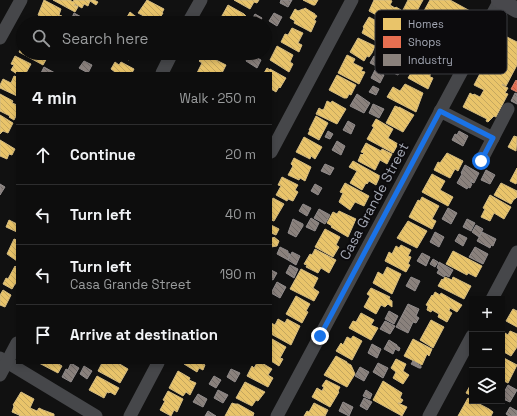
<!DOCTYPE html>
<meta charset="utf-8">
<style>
:root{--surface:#0d0d0d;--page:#1b1b1b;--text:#f1f3f6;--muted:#9a9c9d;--line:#2d2d2e}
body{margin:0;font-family:"Space Grotesk",sans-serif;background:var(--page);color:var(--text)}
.controls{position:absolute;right:12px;bottom:12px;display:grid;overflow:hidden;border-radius:0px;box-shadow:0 2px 6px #0003}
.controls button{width:36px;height:36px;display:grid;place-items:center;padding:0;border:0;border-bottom:1px solid var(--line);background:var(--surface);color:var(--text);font:20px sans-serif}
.stop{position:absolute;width:12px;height:12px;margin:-9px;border:3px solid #1a73e8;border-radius:50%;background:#fff}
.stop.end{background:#1a73e8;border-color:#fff;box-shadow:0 1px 4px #0008}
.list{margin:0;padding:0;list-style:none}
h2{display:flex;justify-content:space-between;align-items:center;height:52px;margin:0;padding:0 16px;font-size:17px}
h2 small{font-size:13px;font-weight:400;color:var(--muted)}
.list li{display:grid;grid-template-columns:26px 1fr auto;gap:12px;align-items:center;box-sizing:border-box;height:60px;padding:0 16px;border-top:1px solid var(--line)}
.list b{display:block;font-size:15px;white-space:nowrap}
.list p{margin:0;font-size:13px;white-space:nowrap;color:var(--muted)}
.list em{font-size:13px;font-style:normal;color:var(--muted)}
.icon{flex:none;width:22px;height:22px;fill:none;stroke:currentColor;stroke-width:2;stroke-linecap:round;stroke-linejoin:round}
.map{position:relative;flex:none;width:517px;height:416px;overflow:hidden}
.search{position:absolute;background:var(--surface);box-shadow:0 2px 6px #0003;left:16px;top:16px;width:256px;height:44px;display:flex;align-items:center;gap:10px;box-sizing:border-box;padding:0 14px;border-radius:22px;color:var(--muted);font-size:15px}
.panel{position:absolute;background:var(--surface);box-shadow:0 2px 6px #0003;left:16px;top:72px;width:256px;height:292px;border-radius:0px}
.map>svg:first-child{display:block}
</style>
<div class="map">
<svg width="517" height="416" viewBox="0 0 517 416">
<defs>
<pattern id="homes-back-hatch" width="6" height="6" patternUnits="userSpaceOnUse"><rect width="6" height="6" fill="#e9c46a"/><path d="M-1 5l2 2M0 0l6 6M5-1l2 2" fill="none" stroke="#c4a75f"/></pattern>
<pattern id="shops-back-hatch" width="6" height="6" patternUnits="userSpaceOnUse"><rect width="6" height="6" fill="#e76f51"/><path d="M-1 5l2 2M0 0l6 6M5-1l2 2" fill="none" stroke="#ba604a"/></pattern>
<pattern id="industry-back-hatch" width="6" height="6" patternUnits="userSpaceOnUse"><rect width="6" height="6" fill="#8a817c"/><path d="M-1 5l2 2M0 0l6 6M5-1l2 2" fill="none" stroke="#6f6967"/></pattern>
</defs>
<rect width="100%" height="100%" fill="#111"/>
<!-- homes -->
<g fill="url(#homes-back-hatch)" stroke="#d4bb80">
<path d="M44 0 61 9 59 15 62 16 58 23H52L38 15Z"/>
<path d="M53 0H70L73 2 74 0H94L98 2 96 5 90 1 88 6 84 4 82 8 75 4 74 5 77 6 78 7 75 12Z"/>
<path d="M147 0 164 9 162 13H163L157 23 138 13Z"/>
<path d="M234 0H259L257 3 254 2 250 9Z"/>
<path d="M303 0H318L315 5H313Z"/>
<path d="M374 0H390L392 1 390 5 395 8 396 7 401 10 400 11 402 12 408 0H423L406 31 369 11Z"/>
<path d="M430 0H450L472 12 465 24 462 23 461 26 452 18 440 16 442 12 438 11 432 22 444 29 448 24H454L461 30 460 31 461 32 452 49 414 29Z"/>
<path d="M228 5 244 14 247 17 244 23H218Z"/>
<path d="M305 8 315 14V15L317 16 314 20 316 21 311 32 294 23 295 21 290 18 295 9 298 11 303 9H304Z"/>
<path d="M130 12 135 16 148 23H131L127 17Z"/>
<path d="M369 17 386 26 378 42 362 33 364 28 363 27Z"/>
<path d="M292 28 303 33 298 43 302 45 299 52 281 42 285 34 288 35Z"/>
<path d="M505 36 517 42V65L506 86 502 84V85L508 88 505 93 508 94 496 117 494 116 488 122 486 121 487 119 463 107 470 93 473 95 474 94 480 97 484 90 474 85 485 64 491 68 499 54 496 53Z"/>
<path d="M358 38 375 46 372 53 369 57 367 56 364 61 350 52Z"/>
<path d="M23 45V53H42L41 55 47 58 43 65 19 52Z"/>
<path d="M277 46 293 55 290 62 293 64 289 72 270 60Z"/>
<path d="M115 53H135L134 54 132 53 129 60Z"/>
<path d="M202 53 226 65 222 73H197L202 63 199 61 201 59 199 58Z"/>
<path d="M213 53H227L224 59Z"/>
<path d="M347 55 355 59 353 63 363 68 361 71 365 72 359 84 338 73Z"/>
<path d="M15 56 31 64 26 73 17 74 11 70 14 65 11 64Z"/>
<path d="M115 62 119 65 121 62 134 69 132 73H115V72L111 69Z"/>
<path d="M422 63 433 69 430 75V77L433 78 428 89 408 78 414 68 419 69Z"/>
<path d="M267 68 270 70V69L286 78 280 88 279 87 276 92 271 89V73H264Z"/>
<path d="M337 75 356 85 351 95 349 94 347 98H344L329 90Z"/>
<path d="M14 76 17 77V96L0 88V85L3 79 11 83Z"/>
<path d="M405 84 423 93 416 112 387 97 393 87 400 91Z"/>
<path d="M0 94 13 101 12 103 17 105V114L14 120 9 117 10 116 0 111Z"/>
<path d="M327 101 331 103 332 101 346 109 337 124 316 114 319 108 322 110 324 109Z"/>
<path d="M395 106 400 108 399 107 414 115 403 132 386 123Z"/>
<path d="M0 115 13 123 8 133 3 131 0 134Z"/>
<path d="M316 116 328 123 319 140 308 134 310 130H309Z"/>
<path d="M376 119 393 129 388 138 398 144 393 153 367 139 374 127 372 126Z"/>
<path d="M514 136 517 137 516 151 508 147Z"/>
<path d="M304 137 322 147 315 159 311 156 310 159 296 152Z"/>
<path d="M0 140 15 149 12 155 9 154 7 159 0 156Z"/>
<path d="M366 143 381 151 382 149 392 154 387 164 380 160 375 170 358 161 361 154 362 155 364 153 361 152Z"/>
<path d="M447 153 463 161 458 171 455 169 450 178 434 170 438 162 440 163Z"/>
<path d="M294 158 311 167 305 181 300 178 299 180 288 175 293 166 291 164Z"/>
<path d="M353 161 380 176 376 185 369 181 367 184 366 183 362 190 350 183 357 171 349 167Z"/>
<path d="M517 168V182L516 184 510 181Z"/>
<path d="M432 174 445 181 440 190 453 197 448 206 422 192Z"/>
<path d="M282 177 298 185 295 190 298 192 293 201 288 199 287 201 276 195 281 186 278 185Z"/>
<path d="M345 183 369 196 364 206 355 202 350 210 339 202 343 193 340 192Z"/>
<path d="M501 183 517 191V197L515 199H514L511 204 494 195Z"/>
<path d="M490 195 511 207 504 219 494 213 490 221 481 217 485 209 483 208Z"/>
<path d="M422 197 439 206 432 219 436 221 432 229 409 217 418 200 420 201Z"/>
<path d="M273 198 284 204 274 221 271 220V202Z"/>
<path d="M339 211 356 219 348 237 331 227 332 226 327 223 333 212 337 214Z"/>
<path d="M9 220 17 224V232L6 227Z"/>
<path d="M408 221 427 231 417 248 397 238Z"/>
<path d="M271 225 279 229 276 235 271 233Z"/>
<path d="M325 229 340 237 336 245 339 247 333 257 315 247Z"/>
<path d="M271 237 273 238 274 237 279 241 277 246 271 247Z"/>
<path d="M14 239 17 240V261L7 254Z"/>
<path d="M401 245 411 250 408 256 411 257 408 264 410 265 406 272 385 261 389 252 392 254 396 246 399 248Z"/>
<path d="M315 249 336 260 329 273 321 268 318 273 306 267 307 265 304 264 310 254 312 255Z"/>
<path d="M453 251 482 266 476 277 468 273 467 275 446 264Z"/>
<path d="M15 266 17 268V283L15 284 12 289 3 284 6 278 8 279Z"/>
<path d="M387 267 401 274 392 294 373 283 378 272 383 275Z"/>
<path d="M301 269 318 278 313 288 319 292 314 301 290 289Z"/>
<path d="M445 277 452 280 453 277 471 286 464 299 438 286 442 279 443 280Z"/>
<path d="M371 288 390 297 389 299 392 301V307L388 304 385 307 381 305 376 314 364 307 370 296 367 294Z"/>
<path d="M3 290 11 295 5 307 0 305V295Z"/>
<path d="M435 292 440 295 441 293 462 305 457 312 450 308 449 311 452 313 447 322 438 317 439 314 432 310 431 312 427 310 428 306 426 305 432 295 433 296Z"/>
<path d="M296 296 310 304 306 311 308 312 302 323 286 314Z"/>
<path d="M513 309 517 311V327L506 321Z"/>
<path d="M361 313 374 320 371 325 378 328 371 340 349 328 353 321 356 322Z"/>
<path d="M278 319 285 323 287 319 300 326 291 345 271 334V323L275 325Z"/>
<path d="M431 320 444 327 433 348 420 340Z"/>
<path d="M502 331 508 335 510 331 517 334V347L511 356 502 351Z"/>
<path d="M353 336 362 341 352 360 336 351 341 343 343 345 347 337 351 339Z"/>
<path d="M272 339 286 347 280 358 283 359 279 366 271 361V342Z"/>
<path d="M413 339 432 349 429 356 427 354 422 365 404 356Z"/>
<path d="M336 356 347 362V363L351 365 355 374 347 387 324 375Z"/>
<path d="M502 357 517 365 508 383 502 380Z"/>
<path d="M396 359 406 364 403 371 409 375 403 384 393 378 396 372 391 368Z"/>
<path d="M39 363H57L62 366 58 373Z"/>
<path d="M102 363H118L128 369 120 383 98 371Z"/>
<path d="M185 363H202L205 365 203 370 199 368 197 372 184 364Z"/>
<path d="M257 363H262L272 369 268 375 273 378 268 387 247 376 252 366 254 368Z"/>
<path d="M178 371 190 378 189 380 196 383 190 395 186 392 183 396 169 388Z"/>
<path d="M97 376 119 388 115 395 110 392 109 393 107 392 104 398 89 390Z"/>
<path d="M326 380 340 387 338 391 339 392 330 407 312 397 317 388 322 391 324 387 322 386Z"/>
<path d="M383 381 402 393 400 398 403 400 401 403H398L407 407 402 416 373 400Z"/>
<path d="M245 382 265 392 258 401 256 400 252 406 236 398Z"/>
<path d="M471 384 472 385V396L466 393Z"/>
<path d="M168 391 183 399 177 412 174 410 171 416 160 410 165 401 163 400Z"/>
<path d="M21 392 34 399 30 408 37 411 39 408 43 410 54 414V416H20L19 415 20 413 19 415 12 412 14 406 13 405Z"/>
<path d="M468 398 489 409 493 412 491 416H458Z"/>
<path d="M232 403 235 404H238L254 413 253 416H225Z"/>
<path d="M314 403 328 410 325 416H304L307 411 309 412Z"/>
</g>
<!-- shops -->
<path fill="url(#shops-back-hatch)" stroke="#d2806e" d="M516 80 517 81V92L511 89Z"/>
<!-- industry -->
<g fill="url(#industry-back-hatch)" stroke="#918c8c">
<path d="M281 0H292L288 7 280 3Z"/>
<path d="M74 13 85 19 82 23H77L71 20Z"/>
<path d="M274 13 282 17 277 26 269 21Z"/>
<path d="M255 14 262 18 259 23 251 21Z"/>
<path d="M265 35 270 38 266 46H265Z"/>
<path d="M52 53H61L57 59 51 56Z"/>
<path d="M100 53H110L106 59 99 55Z"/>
<path d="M250 54 261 60 257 68 246 61Z"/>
<path d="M374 56 386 62 382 69 370 63Z"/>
<path d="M84 61 92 65 88 73 79 68Z"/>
<path d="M394 62 403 66 398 75 389 71Z"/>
<path d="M44 67 55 73H41Z"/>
<path d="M375 70 384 75 380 83 371 78Z"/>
<path d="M373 86 379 89 376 95 369 92Z"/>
<path d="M515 93 517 94V104L511 101Z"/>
<path d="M357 94 370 103 364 113 350 106Z"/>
<path d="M373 104 384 109 379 118 369 113Z"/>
<path d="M348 121 355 125 351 134 343 130Z"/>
<path d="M328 131 333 134 330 139 325 137Z"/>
<path d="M459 131 468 136 463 146 452 140 455 134 457 135Z"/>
<path d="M337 141 345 146 341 155 332 150Z"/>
<path d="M325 164 334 168 330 175 321 171Z"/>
<path d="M465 165 479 173 474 183 471 182 472 179 470 183 472 184 470 188 468 187 467 189 457 183 462 174 461 173Z"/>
<path d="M486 170 495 175 490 184 481 180Z"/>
<path d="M0 184 5 187 0 195Z"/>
<path d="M315 184 322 188 318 195 311 191Z"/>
<path d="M303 204 311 208 307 216 299 211Z"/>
<path d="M448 208 457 213 451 224 442 219Z"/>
<path d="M319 209 330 215 325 224 314 218Z"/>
<path d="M311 218 319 223 315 231 306 227Z"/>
<path d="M293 219 303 224V226L296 237 288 233Z"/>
<path d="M467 219 475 223 471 231 463 227Z"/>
<path d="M476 225 483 229 479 237 472 232Z"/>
<path d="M435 232 444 237 439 247 430 242Z"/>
<path d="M482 232 496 239 493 246 491 245 490 248 477 241Z"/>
<path d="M459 234 467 238 463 246 455 241Z"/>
<path d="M280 247 288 251V253L290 254 288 260 277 254Z"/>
<path d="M475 247 488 254 483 264 469 257Z"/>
<path d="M292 252 300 256 296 265 288 260Z"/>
<path d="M422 253 430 257 426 266 417 261Z"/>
<path d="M433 259 438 262 435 267 430 264Z"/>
<path d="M439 262 453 270 449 277 445 275 444 277 437 273 439 269 437 268Z"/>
<path d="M290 265 298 269 294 278 286 273Z"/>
<path d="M271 270 277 273 273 280 271 279Z"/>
<path d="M411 277 420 281 415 291 406 286Z"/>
<path d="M277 282 286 287 280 298 271 293Z"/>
<path d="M408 304 419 309 416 316 419 318 416 323 413 322 408 333 396 327Z"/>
<path d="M389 311 398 316 394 324 385 319Z"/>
<path d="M385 321 395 326 390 334 380 329Z"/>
<path d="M389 340 397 345V346L400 348 399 351 395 349 393 354 384 349Z"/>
<path d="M372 344 381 349 377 358 368 353Z"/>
<path d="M413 361 421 366V368H419L411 364Z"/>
<path d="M71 363 79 368 71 382 62 377 66 369 68 370Z"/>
<path d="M378 363 388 368 383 378 373 372Z"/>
<path d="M84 366 92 371 87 379 80 374Z"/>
<path d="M360 367 369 372 364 381 355 376Z"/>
<path d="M231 369 240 373 235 382 227 377Z"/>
<path d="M214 376 221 380 216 388 209 384Z"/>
<path d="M508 385 517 390 510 402 503 399 505 395 503 394Z"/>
<path d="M218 390 228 395 223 403 214 398Z"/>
<path d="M366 390 372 394 370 399 363 396Z"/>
<path d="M198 394 207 399 203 407 193 402Z"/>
<path d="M364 398 372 402 367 410 360 406Z"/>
<path d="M343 402 353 407 349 416 339 411Z"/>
<path d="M510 407 517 411V416H509L506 414Z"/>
<path d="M208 411 216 416H205Z"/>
</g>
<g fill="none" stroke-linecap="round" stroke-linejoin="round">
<!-- minor -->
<g stroke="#46474a" stroke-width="13">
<path d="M188 23 201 0"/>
<path d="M0 38 21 0"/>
<path d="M162 73 172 53"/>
<path d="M440 111 493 138"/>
<path d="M271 152 352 0"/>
<path d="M481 161 508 109"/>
<path d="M492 299 517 252"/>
<path d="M0 358 96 416"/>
<path d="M0 375 17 343"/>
<path d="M130 416 158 363"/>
<path d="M277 416 500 0"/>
<path d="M429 416 472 336"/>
</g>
<!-- major -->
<path stroke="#48484c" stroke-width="16" d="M499 0 517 10"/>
</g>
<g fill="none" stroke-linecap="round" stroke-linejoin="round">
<!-- route -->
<path stroke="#1a73e8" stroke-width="5" d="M320 336 440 111 493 138 481 161"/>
</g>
<g text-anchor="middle" stroke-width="4" stroke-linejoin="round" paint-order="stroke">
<!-- street labels -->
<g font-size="14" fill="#a2a6b2" stroke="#0c0b0d">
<text transform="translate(374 201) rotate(-62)" y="5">Casa Grande Street</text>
</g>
</g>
<!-- legend -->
<rect x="375" y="10" width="132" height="64" rx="6" fill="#0c0b0d" stroke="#393a3f" stroke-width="1"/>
<rect x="383" y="18" width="18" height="12" fill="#e9c46a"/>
<rect x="383" y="36" width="18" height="12" fill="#e76f51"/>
<rect x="383" y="54" width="18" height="12" fill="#8a817c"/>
<g font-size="11" fill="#a2a6b2">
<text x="408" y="28">Homes</text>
<text x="408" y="46">Shops</text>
<text x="408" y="64">Industry</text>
</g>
</svg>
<div class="controls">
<button>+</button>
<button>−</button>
<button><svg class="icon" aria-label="layers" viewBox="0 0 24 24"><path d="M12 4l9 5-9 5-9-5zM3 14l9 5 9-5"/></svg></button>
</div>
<div class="stop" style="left:481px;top:161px"></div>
<div class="stop end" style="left:320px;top:336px"></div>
<div class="search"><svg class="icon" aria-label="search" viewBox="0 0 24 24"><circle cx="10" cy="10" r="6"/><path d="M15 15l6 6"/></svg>Search here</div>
<section class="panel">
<h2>4 min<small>Walk · 250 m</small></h2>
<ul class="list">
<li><svg class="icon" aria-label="ahead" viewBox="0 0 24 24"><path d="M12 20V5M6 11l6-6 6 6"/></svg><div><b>Continue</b></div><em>20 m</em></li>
<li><svg class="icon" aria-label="left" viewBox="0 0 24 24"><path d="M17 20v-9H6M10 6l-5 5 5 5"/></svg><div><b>Turn left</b></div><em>40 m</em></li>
<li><svg class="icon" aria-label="left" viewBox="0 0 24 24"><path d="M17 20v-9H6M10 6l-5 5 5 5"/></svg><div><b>Turn left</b><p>Casa Grande Street</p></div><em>190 m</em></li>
<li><svg class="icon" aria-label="arrive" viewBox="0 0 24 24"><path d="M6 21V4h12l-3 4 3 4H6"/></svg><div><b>Arrive at destination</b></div></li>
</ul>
</section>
</div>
